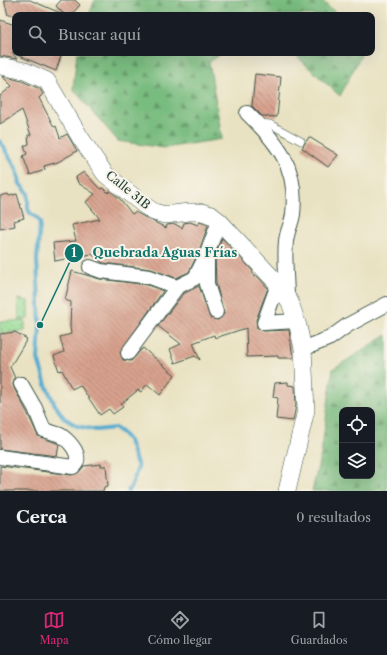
<!DOCTYPE html>
<html lang="es">
<meta charset="utf-8">
<style>
:root{--surface:#171b24;--page:#242831;--text:#f1f3f6;--muted:#9ea1a6;--line:#363941;--accent:#db2777}
body{margin:0;font-family:"Libre Caslon Text",serif;background:var(--page);color:var(--text)}
.controls{position:absolute;right:12px;bottom:12px;display:grid;overflow:hidden;border-radius:8px;box-shadow:0 4px 16px #0002}
.controls button{width:36px;height:36px;display:grid;place-items:center;padding:0;border:0;border-bottom:1px solid var(--line);background:var(--surface);color:var(--text);font:20px sans-serif}
.list{margin:0;padding:0;list-style:none}
h2{display:flex;justify-content:space-between;align-items:center;height:52px;margin:0;padding:0 16px;font-size:17px}
h2 small{font-size:13px;font-weight:400;color:var(--muted)}
.icon{flex:none;width:22px;height:22px;fill:none;stroke:currentColor;stroke-width:2;stroke-linecap:round;stroke-linejoin:round}
.map{position:relative;flex:none;width:387px;height:491px;overflow:hidden}
.search{position:absolute;background:var(--surface);box-shadow:0 4px 16px #0002;left:12px;right:12px;top:12px;height:44px;display:flex;align-items:center;gap:10px;box-sizing:border-box;padding:0 14px;border-radius:8px;color:var(--muted);font-size:15px}
.sheet{height:108px;background:var(--surface)}
nav{display:flex;justify-content:space-around;align-items:center;box-sizing:border-box;height:56px;border-top:1px solid var(--line);background:var(--surface);font-size:11px;color:var(--muted)}
nav a{display:grid;justify-items:center;gap:2px}
nav .on{color:var(--accent)}
.map>svg:first-child{display:block}
</style>
<div class="map">
<svg width="387" height="491" viewBox="0 0 387 491">
<defs>
<pattern id="grass-dots" width="8" height="8" patternUnits="userSpaceOnUse"><rect width="8" height="8" fill="#97dd96"/><path d="M2 2h.1M6 6h.1" fill="none" stroke="#7bb47b" stroke-width="1.8" stroke-linecap="round"/></pattern>
<pattern id="forest-firs" width="22" height="20" patternUnits="userSpaceOnUse"><rect width="22" height="20" fill="#79bc7f"/><path d="M5 1l3.5 6h-7zM16 11l3.5 6h-7z" fill="#639a69"/></pattern>
<pattern id="building-back-hatch" width="6" height="6" patternUnits="userSpaceOnUse"><rect width="6" height="6" fill="#d8a28e"/><path d="M-1 5l2 2M0 0l6 6M5-1l2 2" fill="none" stroke="#af8575"/></pattern>
</defs>
<rect width="100%" height="100%" fill="#f7f3e8"/>
<filter id="ink" filterUnits="userSpaceOnUse"><feTurbulence type="fractalNoise" baseFrequency=".025" numOctaves="2"/><feDisplacementMap in="SourceGraphic" scale="8" xChannelSelector="R" yChannelSelector="G"/><feConvolveMatrix kernelMatrix="1 2 1 2 8 2 1 2 1" color-interpolation-filters="sRGB"/></filter>
<filter id="wash" filterUnits="userSpaceOnUse"><feTurbulence type="fractalNoise" baseFrequency=".012" numOctaves="4" result="noise"/><feDisplacementMap in="SourceGraphic" scale="16" xChannelSelector="R" yChannelSelector="G"/><feGaussianBlur stdDeviation="0.9" result="paint"/><feColorMatrix in="noise" values="0 0 0 0 0 0 0 0 0 0 0 0 0 0 0 0 0 1.4 0 .05"/><feComposite in="paint" operator="in"/></filter>
<g filter="url(#wash)">
<rect width="100%" height="100%" fill="#e9e2c2"/>
<!-- grass -->
<g fill="url(#grass-dots)" stroke="#5b8d65">
<path d="M18 299 28 301V319L19 320Z"/>
<path d="M0 321H25V331L0 333Z"/>
</g>
<!-- forest -->
<g fill="url(#forest-firs)" stroke="#4c7c5a" fill-rule="evenodd">
<path d="M95 0H321L338 15H89Z"/>
<path d="M77 53H223L209 62 222 139 164 148 118 141 73 89Z"/>
<path d="M293 53H362L340 96Z"/>
<path d="M387 335V491H312L321 454 333 369ZM342 410H372V476H342Z"/>
</g>
<g fill="none" stroke-linecap="round" stroke-linejoin="round">
<!-- stream -->
<path stroke="#51abcf" stroke-width="4" d="M0 141 17 170 20 184 28 193V209L30 213 37 218 40 223 37 260 40 325 38 359 46 385 55 405 64 418 77 426 96 430 115 428 122 433 129 441 138 467 131 487 128 491"/>
</g>
<g id="blocks">
<!-- building -->
<g fill="url(#building-back-hatch)">
<path d="M4 0H30L65 15 56 6 61 0H75L80 5 71 15H8Z"/>
<path d="M0 20 15 25V53H62L56 71 12 53 17 59 0 56Z"/>
<path d="M255 74 281 77 277 117 262 116 252 106Z"/>
<path d="M2 76 22 81 40 89 43 94 39 98 54 127 56 126 60 138 67 134 77 151 58 162 44 166 45 170 30 175 23 156 27 154 24 146 29 144 28 135H31L22 110 0 124V96L12 86Z"/>
<path d="M309 137 338 155 328 167 302 148Z"/>
<path d="M84 172 100 189 103 188 108 193 110 191 120 199 132 214 135 212 166 228 167 225 175 224 182 228 184 223 190 222 198 225 200 222 208 225 199 251 189 272 176 278 151 269 103 263 92 254 55 261 53 243 76 241 72 225 100 219 86 202 95 194 78 183 76 177Z"/>
<path d="M8 194 9 196 17 194 24 218 14 221 15 226 0 229V196Z"/>
<path d="M222 238 252 270 254 277 257 276 268 288 256 320 257 328 264 331 289 330 293 358H278V356L247 357 246 328 215 338 214 335 193 343 200 360 195 356 175 363 170 349 181 344 158 326 183 294 199 286 210 318 218 320 224 314 216 283 215 256Z"/>
<path d="M72 271 100 279 148 285 163 291 120 352 123 360 131 361 143 348 175 375 160 395 147 384 141 392 138 390 121 404 123 407 113 414 109 409 100 415 80 385 72 389 62 370 59 371 54 356 64 352 60 337 71 334 70 327 71 302 65 300Z"/>
<path d="M15 332 27 339 10 367 15 378 13 384 14 388 27 412 38 436 59 444 57 456 0 449V334Z"/>
<path d="M288 382V385L295 386 296 405 293 421 276 419 278 398 273 397 275 383Z"/>
<path d="M101 464V466H106L108 486 104 487 103 491H0V466L72 475 79 472 84 466Z"/>
</g>
</g>
</g>
<g filter="url(#ink)">
<use href="#blocks" fill-opacity="0" stroke="#3d5649" stroke-width="1"/>
<g fill="none" stroke-linecap="round" stroke-linejoin="round">
<defs>
<path id="service" d="M259 123 270 124 301 141"/>
<g id="minor">
<path d="M247 113C279 144 298 168 293 214 292 223 287 231 286 241 284 259 287 280 287 299"/>
<path d="M207 256V284L216 312"/>
<path d="M90 267 101 271 150 277 177 287 195 278 207 254 219 221"/>
<path d="M278 284 264 323 296 321"/>
<path d="M303 349 330 338 348 325 387 304"/>
<path d="M128 353 177 287"/>
<path d="M0 457 73 467C84 457 71 443 62 436 57 433 49 432 44 430L35 408 21 384"/>
</g>
<path id="tertiary" d="M0 66 25 71 47 81 80 137 105 174 144 205 154 212 165 215 189 212H202L211 215 219 221 278 284 290 302 298 326 303 349 306 410 287 491"/>
</defs>
<!-- service casing -->
<use href="#service" stroke="#3d5649" stroke-width="8"/>
<!-- minor casing -->
<use href="#minor" stroke="#3d5649" stroke-width="16"/>
<!-- tertiary casing -->
<use href="#tertiary" stroke="#3d5649" stroke-width="18"/>
<!-- service -->
<use href="#service" stroke="#fff" stroke-width="7"/>
<!-- minor -->
<use href="#minor" stroke="#fff" stroke-width="14"/>
<!-- tertiary -->
<use href="#tertiary" stroke="#fff" stroke-width="17"/>
</g>
</g>
<g text-anchor="middle" stroke-width="4" stroke-linejoin="round" paint-order="stroke">
<!-- street labels -->
<g font-size="12" fill="#1f3d34" stroke="#f7f3e8">
<text transform="translate(128 190) rotate(39)" y="4">Calle 31B</text>
</g>
</g>
<!-- callouts -->
<path fill="none" stroke="#0f766e" stroke-width="1.5" d="M40 325L74 253"/>
<g fill="#0f766e" stroke="#f7f3e8" stroke-width="1.5">
<circle cx="40" cy="325" r="4"/>
<circle cx="74" cy="253" r="10"/>
</g>
<g font-size="12" text-anchor="middle" font-weight="bold" fill="#fff">
<text x="74" y="257">1</text>
</g>
<g font-size="13" text-anchor="middle" font-weight="bold" fill="#0f766e" stroke="#f7f3e8" stroke-width="4" stroke-linejoin="round" paint-order="stroke">
<text x="165" y="257">Quebrada Aguas Frías</text>
</g>
</svg>
<div class="controls">
<button><svg class="icon" aria-label="locate" viewBox="0 0 24 24"><circle cx="12" cy="12" r="6"/><path d="M12 2v4M12 18v4M2 12h4M18 12h4"/></svg></button>
<button><svg class="icon" aria-label="layers" viewBox="0 0 24 24"><path d="M12 4l9 5-9 5-9-5zM3 14l9 5 9-5"/></svg></button>
</div>
<div class="search"><svg class="icon" aria-label="search" viewBox="0 0 24 24"><circle cx="10" cy="10" r="6"/><path d="M15 15l6 6"/></svg>Buscar aquí</div>
</div>
<section class="sheet">
<h2>Cerca<small>0 resultados</small></h2>
<ul class="list">
</ul>
</section>
<nav>
<a class="on"><svg class="icon" aria-label="map" viewBox="0 0 24 24"><path d="M3 6l6-2 6 2 6-2v14l-6 2-6-2-6 2zM9 4v14M15 6v14"/></svg>Mapa</a>
<a><svg class="icon" aria-label="directions" viewBox="0 0 24 24"><path d="M12 3l9 9-9 9-9-9zM9 14v-3h6M13 9l2 2-2 2"/></svg>Cómo llegar</a>
<a><svg class="icon" aria-label="saved" viewBox="0 0 24 24"><path d="M7 4h10v16l-5-4-5 4z"/></svg>Guardados</a>
</nav>
